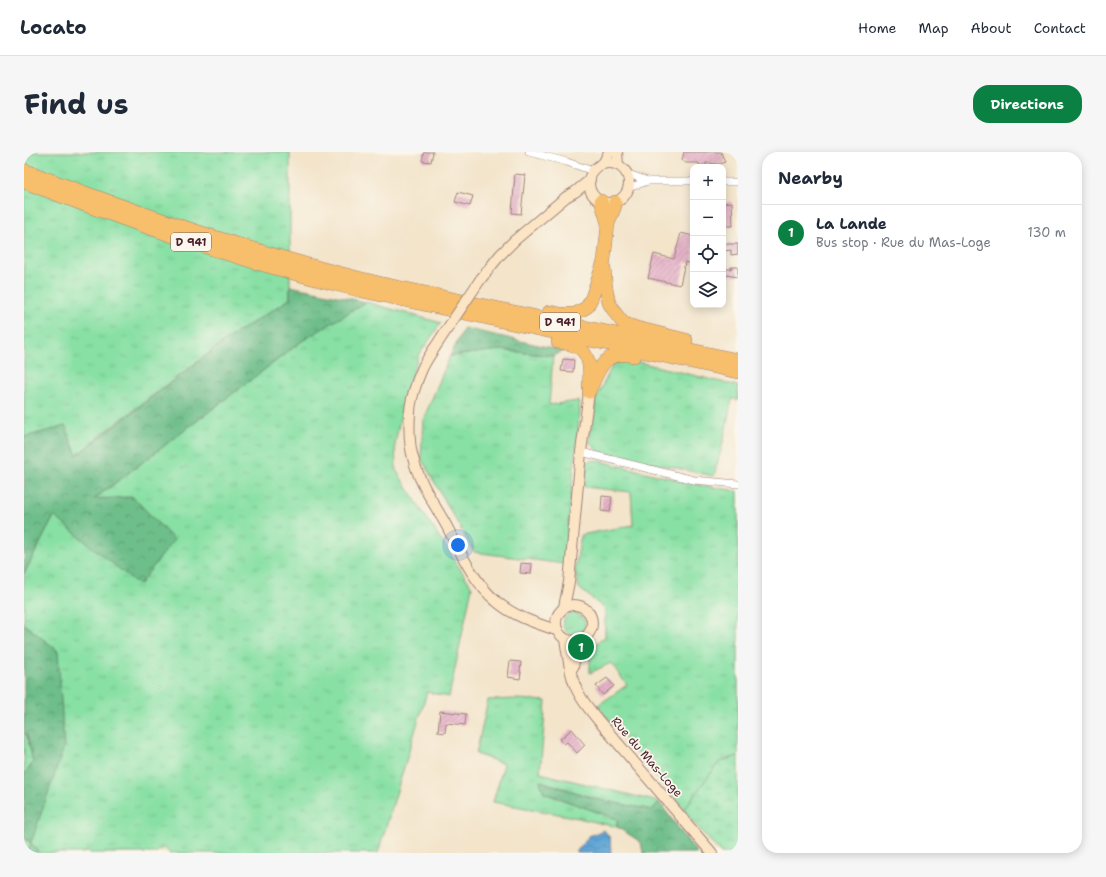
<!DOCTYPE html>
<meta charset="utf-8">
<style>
:root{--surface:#fff;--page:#f6f6f7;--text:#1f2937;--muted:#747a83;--line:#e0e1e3;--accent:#0b8043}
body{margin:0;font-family:"Shantell Sans",sans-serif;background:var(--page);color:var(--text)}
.controls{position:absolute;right:12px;top:12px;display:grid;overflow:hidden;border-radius:8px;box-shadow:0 2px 10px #0003}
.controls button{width:36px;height:36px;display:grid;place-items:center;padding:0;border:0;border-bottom:1px solid var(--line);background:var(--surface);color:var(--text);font:20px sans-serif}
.you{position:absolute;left:434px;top:393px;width:14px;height:14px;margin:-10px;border:3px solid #fff;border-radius:50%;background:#1a73e8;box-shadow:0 0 0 6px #1a73e833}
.badge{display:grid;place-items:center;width:26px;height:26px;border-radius:50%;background:var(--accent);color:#fff;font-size:13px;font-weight:700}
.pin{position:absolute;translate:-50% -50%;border:2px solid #fff;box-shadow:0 1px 4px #0006}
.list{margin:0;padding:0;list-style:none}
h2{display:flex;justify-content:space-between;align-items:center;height:52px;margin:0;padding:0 16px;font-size:17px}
h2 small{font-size:13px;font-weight:400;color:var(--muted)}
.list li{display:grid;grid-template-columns:26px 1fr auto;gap:12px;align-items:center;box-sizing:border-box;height:56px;padding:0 16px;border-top:1px solid var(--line)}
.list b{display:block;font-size:15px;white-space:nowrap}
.list p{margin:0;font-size:13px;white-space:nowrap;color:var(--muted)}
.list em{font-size:13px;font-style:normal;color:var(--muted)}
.icon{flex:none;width:22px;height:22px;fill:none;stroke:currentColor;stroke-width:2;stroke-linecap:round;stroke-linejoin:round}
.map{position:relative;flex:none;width:714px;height:701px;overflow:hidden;border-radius:16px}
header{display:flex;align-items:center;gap:24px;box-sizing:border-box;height:56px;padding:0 20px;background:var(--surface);border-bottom:1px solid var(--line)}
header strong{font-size:19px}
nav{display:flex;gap:22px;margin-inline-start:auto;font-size:14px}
.intro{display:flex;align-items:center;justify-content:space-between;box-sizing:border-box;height:96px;padding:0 24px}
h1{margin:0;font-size:28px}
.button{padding:10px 18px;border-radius:16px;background:var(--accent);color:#fff;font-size:14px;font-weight:700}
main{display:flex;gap:24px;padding:0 24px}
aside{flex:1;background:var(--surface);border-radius:16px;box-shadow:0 2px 10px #0003}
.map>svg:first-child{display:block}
</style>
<header>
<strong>Locato</strong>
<nav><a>Home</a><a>Map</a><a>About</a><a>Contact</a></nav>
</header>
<div class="intro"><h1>Find us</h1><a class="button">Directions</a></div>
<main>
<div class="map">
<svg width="714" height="701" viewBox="0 0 714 701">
<defs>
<pattern id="grass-tufts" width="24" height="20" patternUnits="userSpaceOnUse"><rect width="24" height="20" fill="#88e0a4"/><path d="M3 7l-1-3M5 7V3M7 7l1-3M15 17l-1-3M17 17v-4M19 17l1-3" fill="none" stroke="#77c08d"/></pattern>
<pattern id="forest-crowns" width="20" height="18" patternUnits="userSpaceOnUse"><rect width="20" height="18" fill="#6ebe8a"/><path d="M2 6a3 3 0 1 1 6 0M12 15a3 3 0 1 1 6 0" fill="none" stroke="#5c9a71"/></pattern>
<pattern id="wetland-marsh" width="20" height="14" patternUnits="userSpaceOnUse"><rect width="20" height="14" fill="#88e0a4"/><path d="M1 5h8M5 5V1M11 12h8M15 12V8" fill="none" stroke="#77c08d"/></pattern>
<pattern id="water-waves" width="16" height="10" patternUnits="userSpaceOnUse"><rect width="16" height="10" fill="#60a6d6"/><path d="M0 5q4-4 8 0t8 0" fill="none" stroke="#5187ae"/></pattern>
<pattern id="building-hatch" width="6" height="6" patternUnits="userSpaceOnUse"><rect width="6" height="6" fill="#e5b2c8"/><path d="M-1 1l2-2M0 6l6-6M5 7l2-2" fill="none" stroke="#bc90a3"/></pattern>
</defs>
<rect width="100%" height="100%" fill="#fbf7ec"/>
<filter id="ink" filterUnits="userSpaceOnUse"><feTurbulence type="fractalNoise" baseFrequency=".025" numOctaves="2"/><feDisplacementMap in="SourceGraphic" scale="8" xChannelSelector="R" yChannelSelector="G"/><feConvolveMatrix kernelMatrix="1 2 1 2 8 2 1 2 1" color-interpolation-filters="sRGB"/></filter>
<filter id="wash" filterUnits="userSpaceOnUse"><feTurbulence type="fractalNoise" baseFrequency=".012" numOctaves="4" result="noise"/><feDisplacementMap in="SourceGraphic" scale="16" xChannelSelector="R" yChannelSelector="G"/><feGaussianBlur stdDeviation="0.9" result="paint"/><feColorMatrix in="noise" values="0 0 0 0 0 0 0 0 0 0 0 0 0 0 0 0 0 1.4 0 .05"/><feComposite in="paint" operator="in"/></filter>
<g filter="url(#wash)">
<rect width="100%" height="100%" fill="#f3e4ca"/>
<!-- grass -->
<g fill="url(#grass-tufts)" stroke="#698068">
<path d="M0 0H266V147L206 185 77 283 53 303 0 285Z"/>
<path d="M342 150 417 171 395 203 381 241 371 292 372 318 398 359 448 435 425 545 403 540 354 701H145L140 695 131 701H66L63 698 61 701H16L7 691 3 701H0V685L6 691 34 499 0 472V422L30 364 70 347 278 189Z"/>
<path d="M476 198 529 204 525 253 554 249 556 259 540 412 450 400 397 306 399 268 426 204Z"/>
<path d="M606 208 714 234V248L708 247 699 290 690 324 575 300 565 290 572 247 589 212Z"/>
<path d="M571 308 675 333 714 339V604L695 610 660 657 573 554 603 533 587 511 566 521V496L581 485V457L555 436 551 418 557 383 609 373 607 340 560 335 563 310Z"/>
<circle cx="550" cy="472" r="11"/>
<path d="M494 547 522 549 516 621 635 650 628 658 576 648 517 629 520 641 593 667V675L545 664 469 650 480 612 452 602 464 548Z"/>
<path d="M0 582 3 583 9 610 0 624Z"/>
</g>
<!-- forest -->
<g fill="url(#forest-crowns)" stroke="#5c6e5a">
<path d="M266 134 342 150 278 189 70 347 109 345 150 388 115 433 30 364 0 422V285L41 274 53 303 206 185 266 147Z"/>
<path d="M440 176 540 199 529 204 476 198 426 204Z"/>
<path d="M0 472 34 499 40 595 7 691 16 701H3L7 691 0 685V624L9 610 3 583 0 582Z"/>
<path d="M516 629 576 648 628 658 635 650 673 701H619L617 690 593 675V667L520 641Z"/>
</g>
<!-- wetland -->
<path fill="url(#wetland-marsh)" stroke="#698068" d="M714 604V701H697L664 664 660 657 695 610Z"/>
<!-- water -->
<path fill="url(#water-waves)" stroke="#556280" d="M580 678 586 686 587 701H553V699L565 684Z"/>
<g id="blocks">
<!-- building -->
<g fill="url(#building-hatch)">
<path d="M400 0H409L407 10 398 9Z"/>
<path d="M660 0H697L701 10 695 12 682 11V14L675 13V11H662L658 8Z"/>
<path d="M491 22 501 23 497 62 488 61Z"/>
<path d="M434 40 449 44 446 54 431 50Z"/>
<path d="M708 50 709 74H699V51Z"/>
<path d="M657 81 669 84V112L661 110 656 133 624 126 630 102 650 107Z"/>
<path d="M699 92H714V102L707 103V98L699 99Z"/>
<path d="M707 115H714V125L702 123V117H707Z"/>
<path d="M539 207 550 208 549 220 537 219Z"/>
<path d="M578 344 588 345 586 360 577 359Z"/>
<path d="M497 411 508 412 507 422 496 421Z"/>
<path d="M486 509 497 510 496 520H497L496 527 484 525Z"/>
<path d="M583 526 590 534 579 543 572 534Z"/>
<path d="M416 559 442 562 441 573 422 571 421 581 414 580Z"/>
<path d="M548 577 561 593 553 601 543 590 540 592 536 587Z"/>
</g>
</g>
</g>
<g filter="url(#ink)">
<use href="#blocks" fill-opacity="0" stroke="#9e827a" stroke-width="1"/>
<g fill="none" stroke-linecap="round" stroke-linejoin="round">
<defs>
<g id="street">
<path d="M505 0 543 10 569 19"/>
<path d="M604 24 607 23 624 29H669"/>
<path d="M699 30H714"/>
<path d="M604 36 624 29"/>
<path d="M557 300 670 328 714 332"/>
</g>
<g id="secondary">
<path d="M593 0 594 13"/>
<circle cx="585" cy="31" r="20"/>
<path d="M579 12 585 0"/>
<path d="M456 128 476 103 491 88 542 45 551 40 566 28"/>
<path d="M417 186C411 196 403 206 398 217 393 228 386 249 386 261 385 275 385 292 389 306 395 330 409 350 421 371 435 397 449 430 472 449 489 464 511 471 532 478"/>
<circle cx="550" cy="471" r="18"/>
<path d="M540 455 545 430 557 300 565 240"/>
<path d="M541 488C544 502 545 518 550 531 555 545 565 557 574 568L688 701"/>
<path d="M549 515 554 489"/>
</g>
<g id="highway">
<path d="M0 18C118 63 236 103 359 132L714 208"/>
<path d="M0 30C77 60 154 87 233 111 267 121 303 130 338 139L714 220"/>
<path d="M577 49 584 72"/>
<path d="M580 116 582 136 585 151 592 162 599 171 613 176 662 188"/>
<path d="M525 160 536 162H551L563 155 568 145 580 109 584 72 591 54V50"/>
<path d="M534 190C541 191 549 192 555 196 569 204 565 227 565 240"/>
<path d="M567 235C576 214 582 198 610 204"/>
</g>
</defs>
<!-- street casing -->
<use href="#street" stroke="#9e827a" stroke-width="8"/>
<!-- secondary casing -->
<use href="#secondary" stroke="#9e827a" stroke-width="12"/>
<!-- highway casing -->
<use href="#highway" stroke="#9e827a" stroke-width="14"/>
<!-- street -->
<use href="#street" stroke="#fff" stroke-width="7"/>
<!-- secondary -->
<use href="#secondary" stroke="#fce5c4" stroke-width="10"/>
<!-- highway -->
<use href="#highway" stroke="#f7bf6c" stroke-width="13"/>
<defs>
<path id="secondary-bridge" d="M417 186 456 128"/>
</defs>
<!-- secondary-bridge casing -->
<use href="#secondary-bridge" stroke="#9e827a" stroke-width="12" stroke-linecap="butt"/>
<!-- secondary-bridge -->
<use href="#secondary-bridge" stroke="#fce5c4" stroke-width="10"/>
</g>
</g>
<g text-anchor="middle" stroke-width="3.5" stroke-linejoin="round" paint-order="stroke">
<!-- shield labels -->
<g fill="#fbf7ec" stroke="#7f6065" stroke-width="1">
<rect x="147" y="81" width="40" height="18" rx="3"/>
<rect x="516" y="161" width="40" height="18" rx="3"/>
</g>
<g font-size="11" font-weight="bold" fill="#4a1f2b">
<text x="167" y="94">D 941</text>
<text x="536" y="174">D 941</text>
</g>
<!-- street labels -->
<g font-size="12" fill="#4a1f2b" stroke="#fbf7ec">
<text transform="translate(623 605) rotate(49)" y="4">Rue du Mas-Loge</text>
</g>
</g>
</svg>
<div class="controls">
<button>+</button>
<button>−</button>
<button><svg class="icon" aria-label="locate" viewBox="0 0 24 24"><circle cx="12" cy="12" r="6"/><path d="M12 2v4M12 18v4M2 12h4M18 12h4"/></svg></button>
<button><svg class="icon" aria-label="layers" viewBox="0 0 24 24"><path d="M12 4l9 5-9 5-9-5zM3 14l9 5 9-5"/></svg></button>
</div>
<div class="you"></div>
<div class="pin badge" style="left:557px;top:495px">1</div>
</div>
<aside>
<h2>Nearby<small></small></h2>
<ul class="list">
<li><span class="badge">1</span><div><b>La Lande</b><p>Bus stop · Rue du Mas-Loge</p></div><em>130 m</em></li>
</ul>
</aside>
</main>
